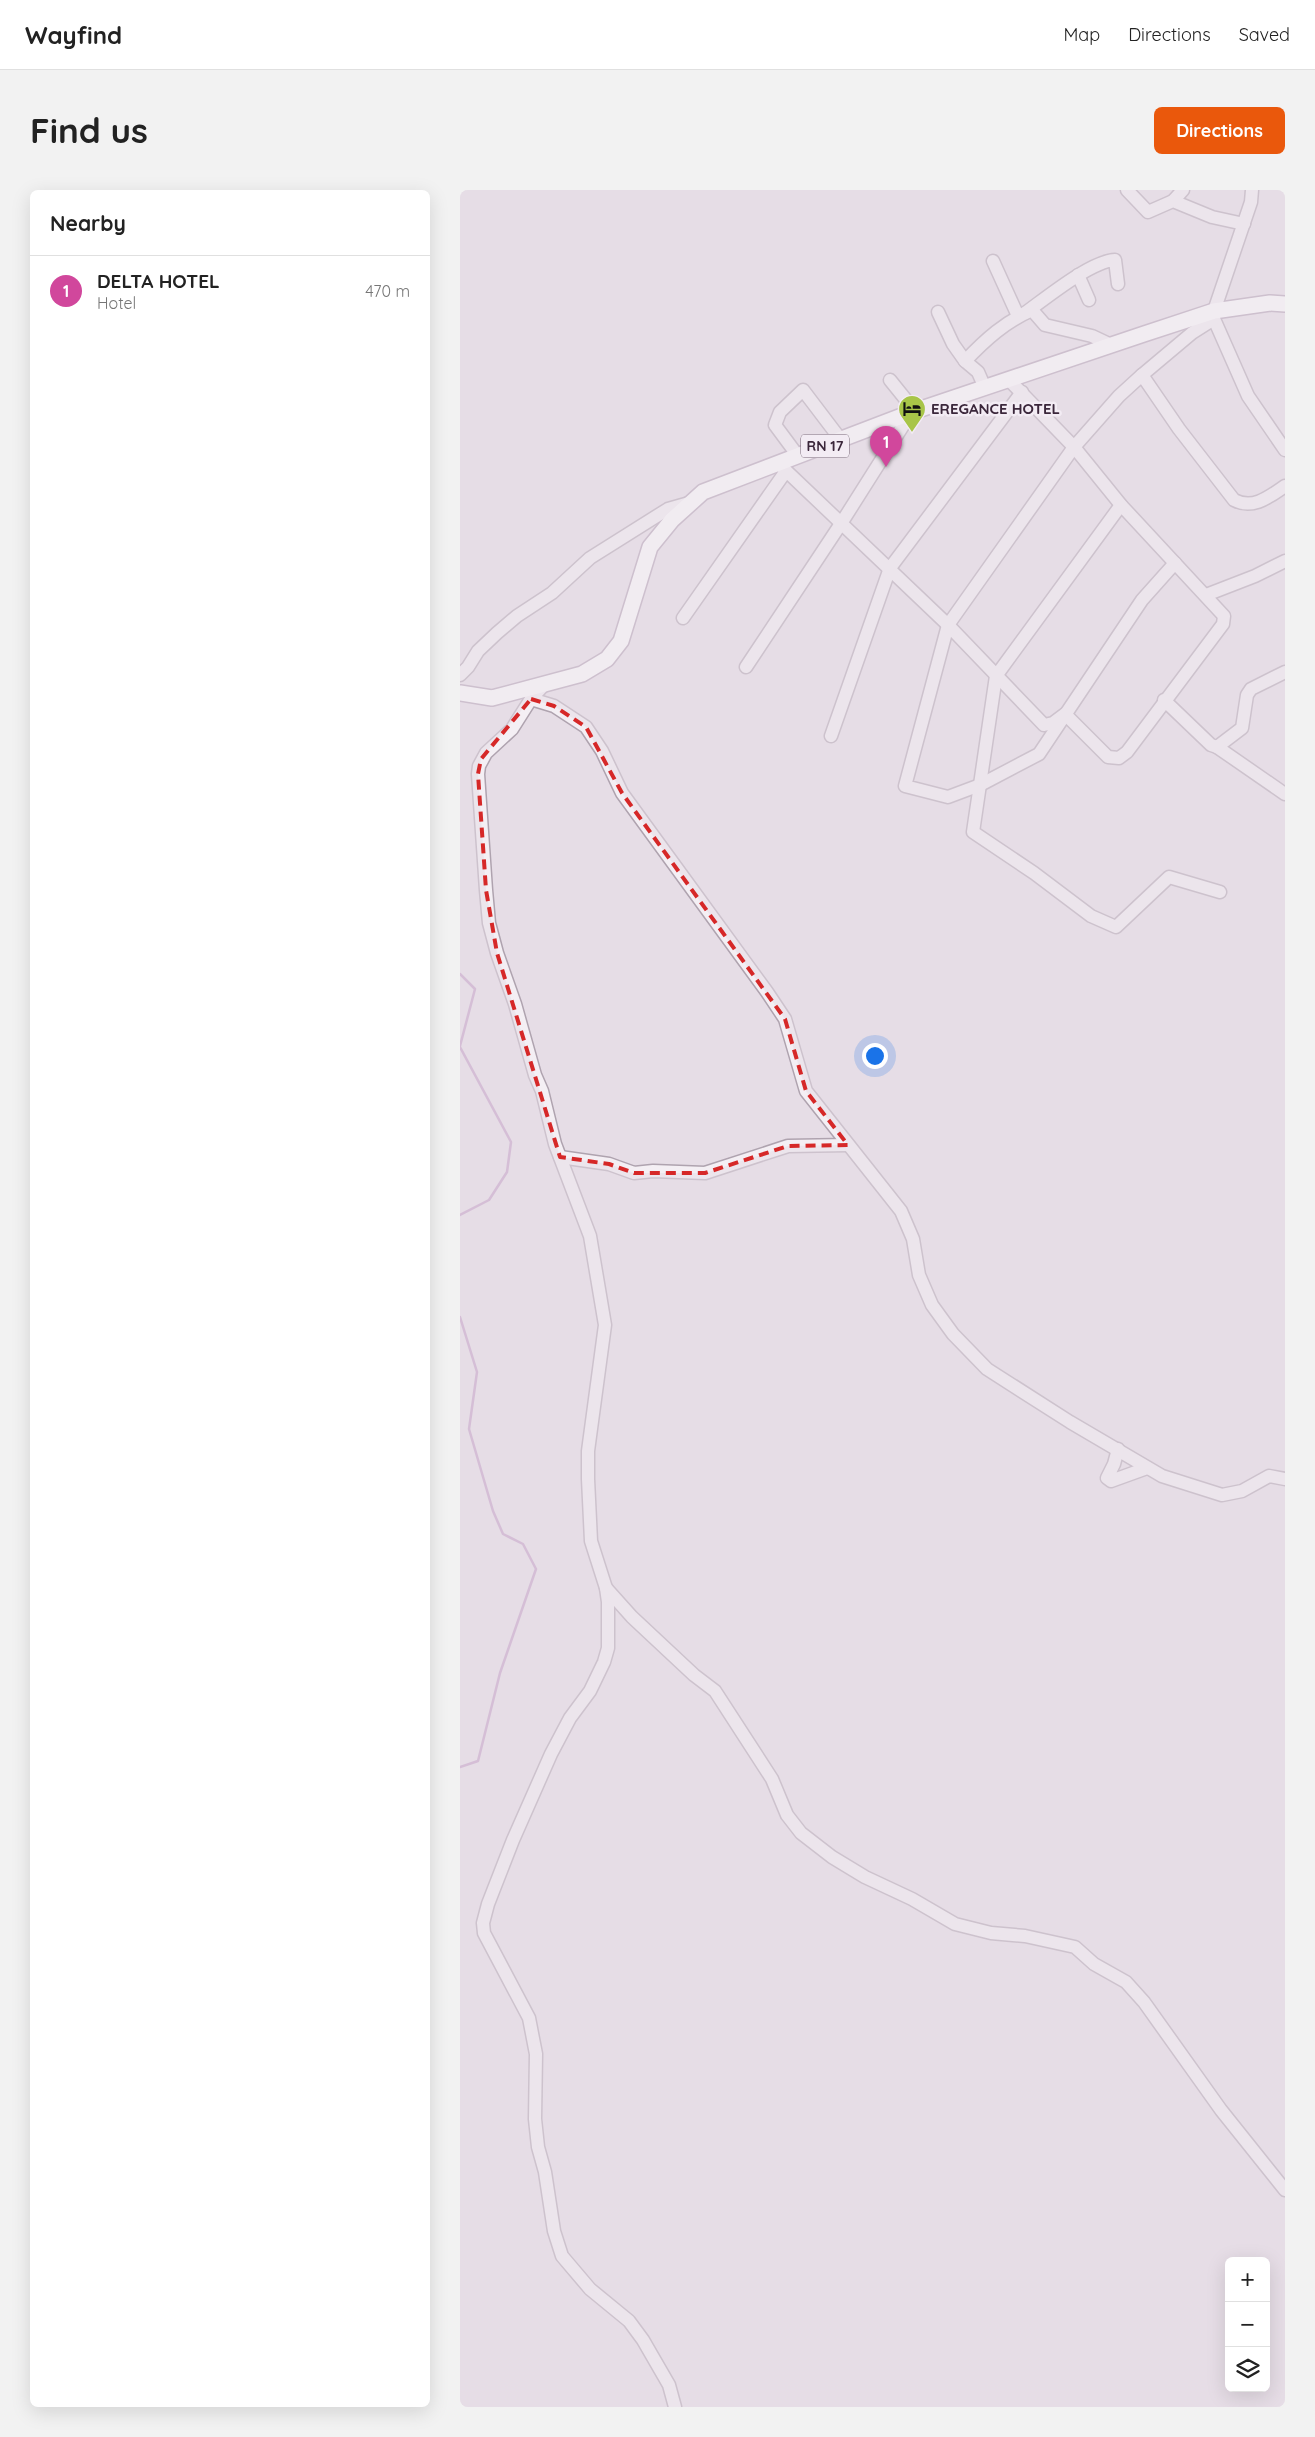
<!DOCTYPE html>
<meta charset="utf-8">
<style>
:root{--surface:#fff;--page:#f2f2f2;--text:#222;--muted:#767676;--line:#e0e0e0;--accent:#ea580c}
body{margin:0;font-family:Quicksand,sans-serif;background:var(--page);color:var(--text)}
.controls{position:absolute;right:15px;bottom:15px;display:grid;overflow:hidden;border-radius:8px;box-shadow:0 5px 20px #0002}
.controls button{width:45px;height:45px;display:grid;place-items:center;padding:0;border:0;border-bottom:1px solid var(--line);background:var(--surface);color:var(--text);font:25px sans-serif}
.you{position:absolute;left:414px;top:865px;width:18px;height:18px;margin:-12px;border:4px solid #fff;border-radius:50%;background:#1a73e8;box-shadow:0 0 0 8px #1a73e833}
.badge{display:grid;place-items:center;width:32px;height:32px;border-radius:50%;background:var(--accent);color:#fff;font-size:16px;font-weight:700}
.pin{position:absolute;translate:-50% -41px;filter:drop-shadow(0 1px 2px #0008)}
.pin::after{content:'';position:absolute;top:26px;width:18px;height:15px;background:inherit;clip-path:polygon(0 0,100% 0,50% 100%)}
.list{margin:0;padding:0;list-style:none}
h2{display:flex;justify-content:space-between;align-items:center;height:65px;margin:0;padding:0 20px;font-size:21px}
h2 small{font-size:16px;font-weight:400;color:var(--muted)}
.list li{display:grid;grid-template-columns:32px 1fr auto;gap:15px;align-items:center;box-sizing:border-box;height:70px;padding:0 20px;border-top:1px solid var(--line)}
.list b{display:block;font-size:19px;white-space:nowrap}
.list p{margin:0;font-size:16px;white-space:nowrap;color:var(--muted)}
.list em{font-size:16px;font-style:normal;color:var(--muted)}
.icon{flex:none;width:28px;height:28px;fill:none;stroke:currentColor;stroke-width:2;stroke-linecap:round;stroke-linejoin:round}
.map{position:relative;flex:none;width:825px;height:2217px;overflow:hidden;border-radius:8px}
header{display:flex;align-items:center;gap:30px;box-sizing:border-box;height:70px;padding:0 25px;background:var(--surface);border-bottom:1px solid var(--line)}
header strong{font-size:24px}
nav{display:flex;gap:28px;margin-inline-start:auto;font-size:18px}
.intro{display:flex;align-items:center;justify-content:space-between;box-sizing:border-box;height:120px;padding:0 30px}
h1{margin:0;font-size:35px}
.button{padding:12px 22px;border-radius:8px;background:var(--accent);color:#fff;font-size:18px;font-weight:700}
main{display:flex;gap:30px;padding:0 30px}
aside{flex:1;background:var(--surface);border-radius:8px;box-shadow:0 5px 20px #0002}
.map>svg:first-child{display:block}
</style>
<header>
<strong>Wayfind</strong>
<nav><a>Map</a><a>Directions</a><a>Saved</a></nav>
</header>
<div class="intro"><h1>Find us</h1><a class="button">Directions</a></div>
<main>
<aside>
<h2>Nearby<small></small></h2>
<ul class="list">
<li><span class="badge" style="background:#d1479c">1</span><div><b>DELTA HOTEL</b><p>Hotel</p></div><em>470 m</em></li>
</ul>
</aside>
<div class="map">
<svg width="825" height="2217" viewBox="0 0 825 2217">
<rect width="100%" height="100%" fill="#e6dde6"/>
<g fill="none" stroke-linecap="round" stroke-linejoin="round">
<!-- stream -->
<g stroke="#c09ac4" stroke-width="2.5">
<path d="M0 784 15 799 0 856"/>
<path d="M0 857 51 952 47 982 29 1010 0 1025"/>
<path d="M0 1127 17 1182 9 1239 33 1321 43 1344 63 1354 76 1379 40 1483 18 1571 0 1577"/>
</g>
<defs>
<g id="minor">
<path d="M667 0 688 22 713 11 752 27 784 34"/>
<path d="M713 11 723 0"/>
<path d="M533 71 558 126"/>
<path d="M618 85 629 110"/>
<path d="M478 122 493 154 505 171"/>
<path d="M565 123C586 108 631 71 655 70L658 94"/>
<path d="M754 129 788 206 825 260"/>
<path d="M682 185 719 239 774 310C793 320 809 307 825 296"/>
<path d="M430 190 455 221"/>
<path d="M525 198 518 182 505 171C526 149 545 132 572 120L585 135 632 146 651 155"/>
<path d="M338 266 315 235 320 222 343 200 381 250"/>
<path d="M318 273 488 435 584 535 593 533 605 524 648 567 659 568 667 562 763 434 764 426 661 315 614 257 550 191"/>
<path d="M661 315 536 486 513 642 574 683 631 726 656 737 709 687 760 702"/>
<path d="M715 373 682 410 579 564 520 595 488 607 445 596 488 435 614 257 659 206 682 185 732 143 754 129V121L791 12 792 0"/>
<path d="M746 405 795 386 825 371"/>
<path d="M223 428 326 281"/>
<path d="M286 477 382 332 451 223"/>
<path d="M0 485 8 477 18 461 37 443 57 426 92 403 130 368 208 319 229 313"/>
<path d="M85 494 71 509 52 539 26 563 19 576 18 584 26 700 29 733 37 763 55 814 75 885 82 901 95 954 130 1046 145 1135 128 1261V1289L131 1351 146 1398 148 1412V1458L144 1472 130 1501 110 1528 91 1564 53 1650 28 1714 23 1733 24 1743 69 1828 76 1864 75 1929 78 1957 85 1982 94 2041 102 2066 130 2099 169 2131 183 2150 209 2195 215 2217"/>
<path d="M71 509 94 516 126 537 142 561 162 603 307 802 325 829 346 901 441 1021 453 1049 459 1085 472 1115 493 1144 527 1179 610 1232 702 1286 762 1305 782 1301 809 1286 825 1289"/>
<path d="M704 510 751 555 757 557 782 538 787 505 791 499 825 482"/>
<path d="M371 546 430 378 562 202"/>
<path d="M757 557 825 604"/>
<path d="M100 967 149 974 174 983 193 981 245 983 328 956 388 955"/>
<path d="M658 1259 654 1274 647 1288 651 1291 687 1278"/>
<path d="M146 1398 172 1427 234 1485 255 1501 312 1589 327 1625 341 1643 372 1667 405 1687 452 1709 495 1734 531 1743 565 1746 615 1757 634 1774 666 1792 684 1812 761 1920 825 2000"/>
</g>
<path id="major" d="M0 503 32 508 122 484 147 469 161 451 190 357 212 330 243 302 455 221 684 144 754 121 810 113 825 114"/>
</defs>
<!-- minor casing -->
<use href="#minor" stroke="#afa3af" stroke-width="15"/>
<!-- major casing -->
<use href="#major" stroke="#b09db1" stroke-width="18"/>
<!-- minor -->
<use href="#minor" stroke="#f4eff4" stroke-width="12"/>
<!-- major -->
<use href="#major" stroke="#fff" stroke-width="15"/>
</g>
<!-- marked area -->
<path d="M0 0H825V2217H0ZM71 509 94 516 126 537 162 603 325 829 346 901 388 955 328 956 245 983H174L149 974 100 967 37 763 26 700 18 584 21 569Z" fill="#e6dde6" fill-opacity=".55" fill-rule="evenodd"/>
<path fill="none" stroke="#d62828" stroke-width="4" stroke-dasharray="10 6" stroke-linejoin="round" d="M71 509 94 516 126 537 162 603 325 829 346 901 388 955 328 956 245 983H174L149 974 100 967 37 763 26 700 18 584 21 569Z"/>
<!-- icons -->
<defs>
<symbol id="hotel-pin" viewBox="-11 -11 22 30"><path d="M0 17L-7.5 6A9.5 9.5 0 1 1 7.5 6Z" fill="#a8c548" stroke="#f3ecf4"/><path d="M-6-4.5h1.5V1H6V5H4.5V3h-9V5H-6ZM-4 0a1.8 1.8 0 1 1 3.6 0ZM.5 0V-2.5h3Q6-2.5 6 0Z" fill="#111"/></symbol>
</defs>
<g fill-rule="evenodd">
<use href="#hotel-pin" x="436" y="203" width="32" height="43"/>
</g>
<g text-anchor="middle" stroke-width="5" stroke-linejoin="round" paint-order="stroke">
<!-- shield labels -->
<rect fill="#f3ecf4" stroke="#726272" stroke-width="1" x="341" y="244.5" width="48" height="23" rx="4"/>
<g font-size="14" font-weight="bold" fill="#3b273b">
<text x="365" y="261">RN 17</text>
</g>
<!-- poi labels -->
<g font-size="15" font-weight="bold" fill="#3b273b" stroke="#f3ecf4" text-anchor="start">
<text x="471" y="224">EREGANCE HOTEL</text>
</g>
</g>
</svg>
<div class="controls">
<button>+</button>
<button>−</button>
<button><svg class="icon" aria-label="layers" viewBox="0 0 24 24"><path d="M12 4l9 5-9 5-9-5zM3 14l9 5 9-5"/></svg></button>
</div>
<div class="you"></div>
<div class="pin badge" style="left:426px;top:277px;background:#d1479c">1</div>
</div>
</main>
